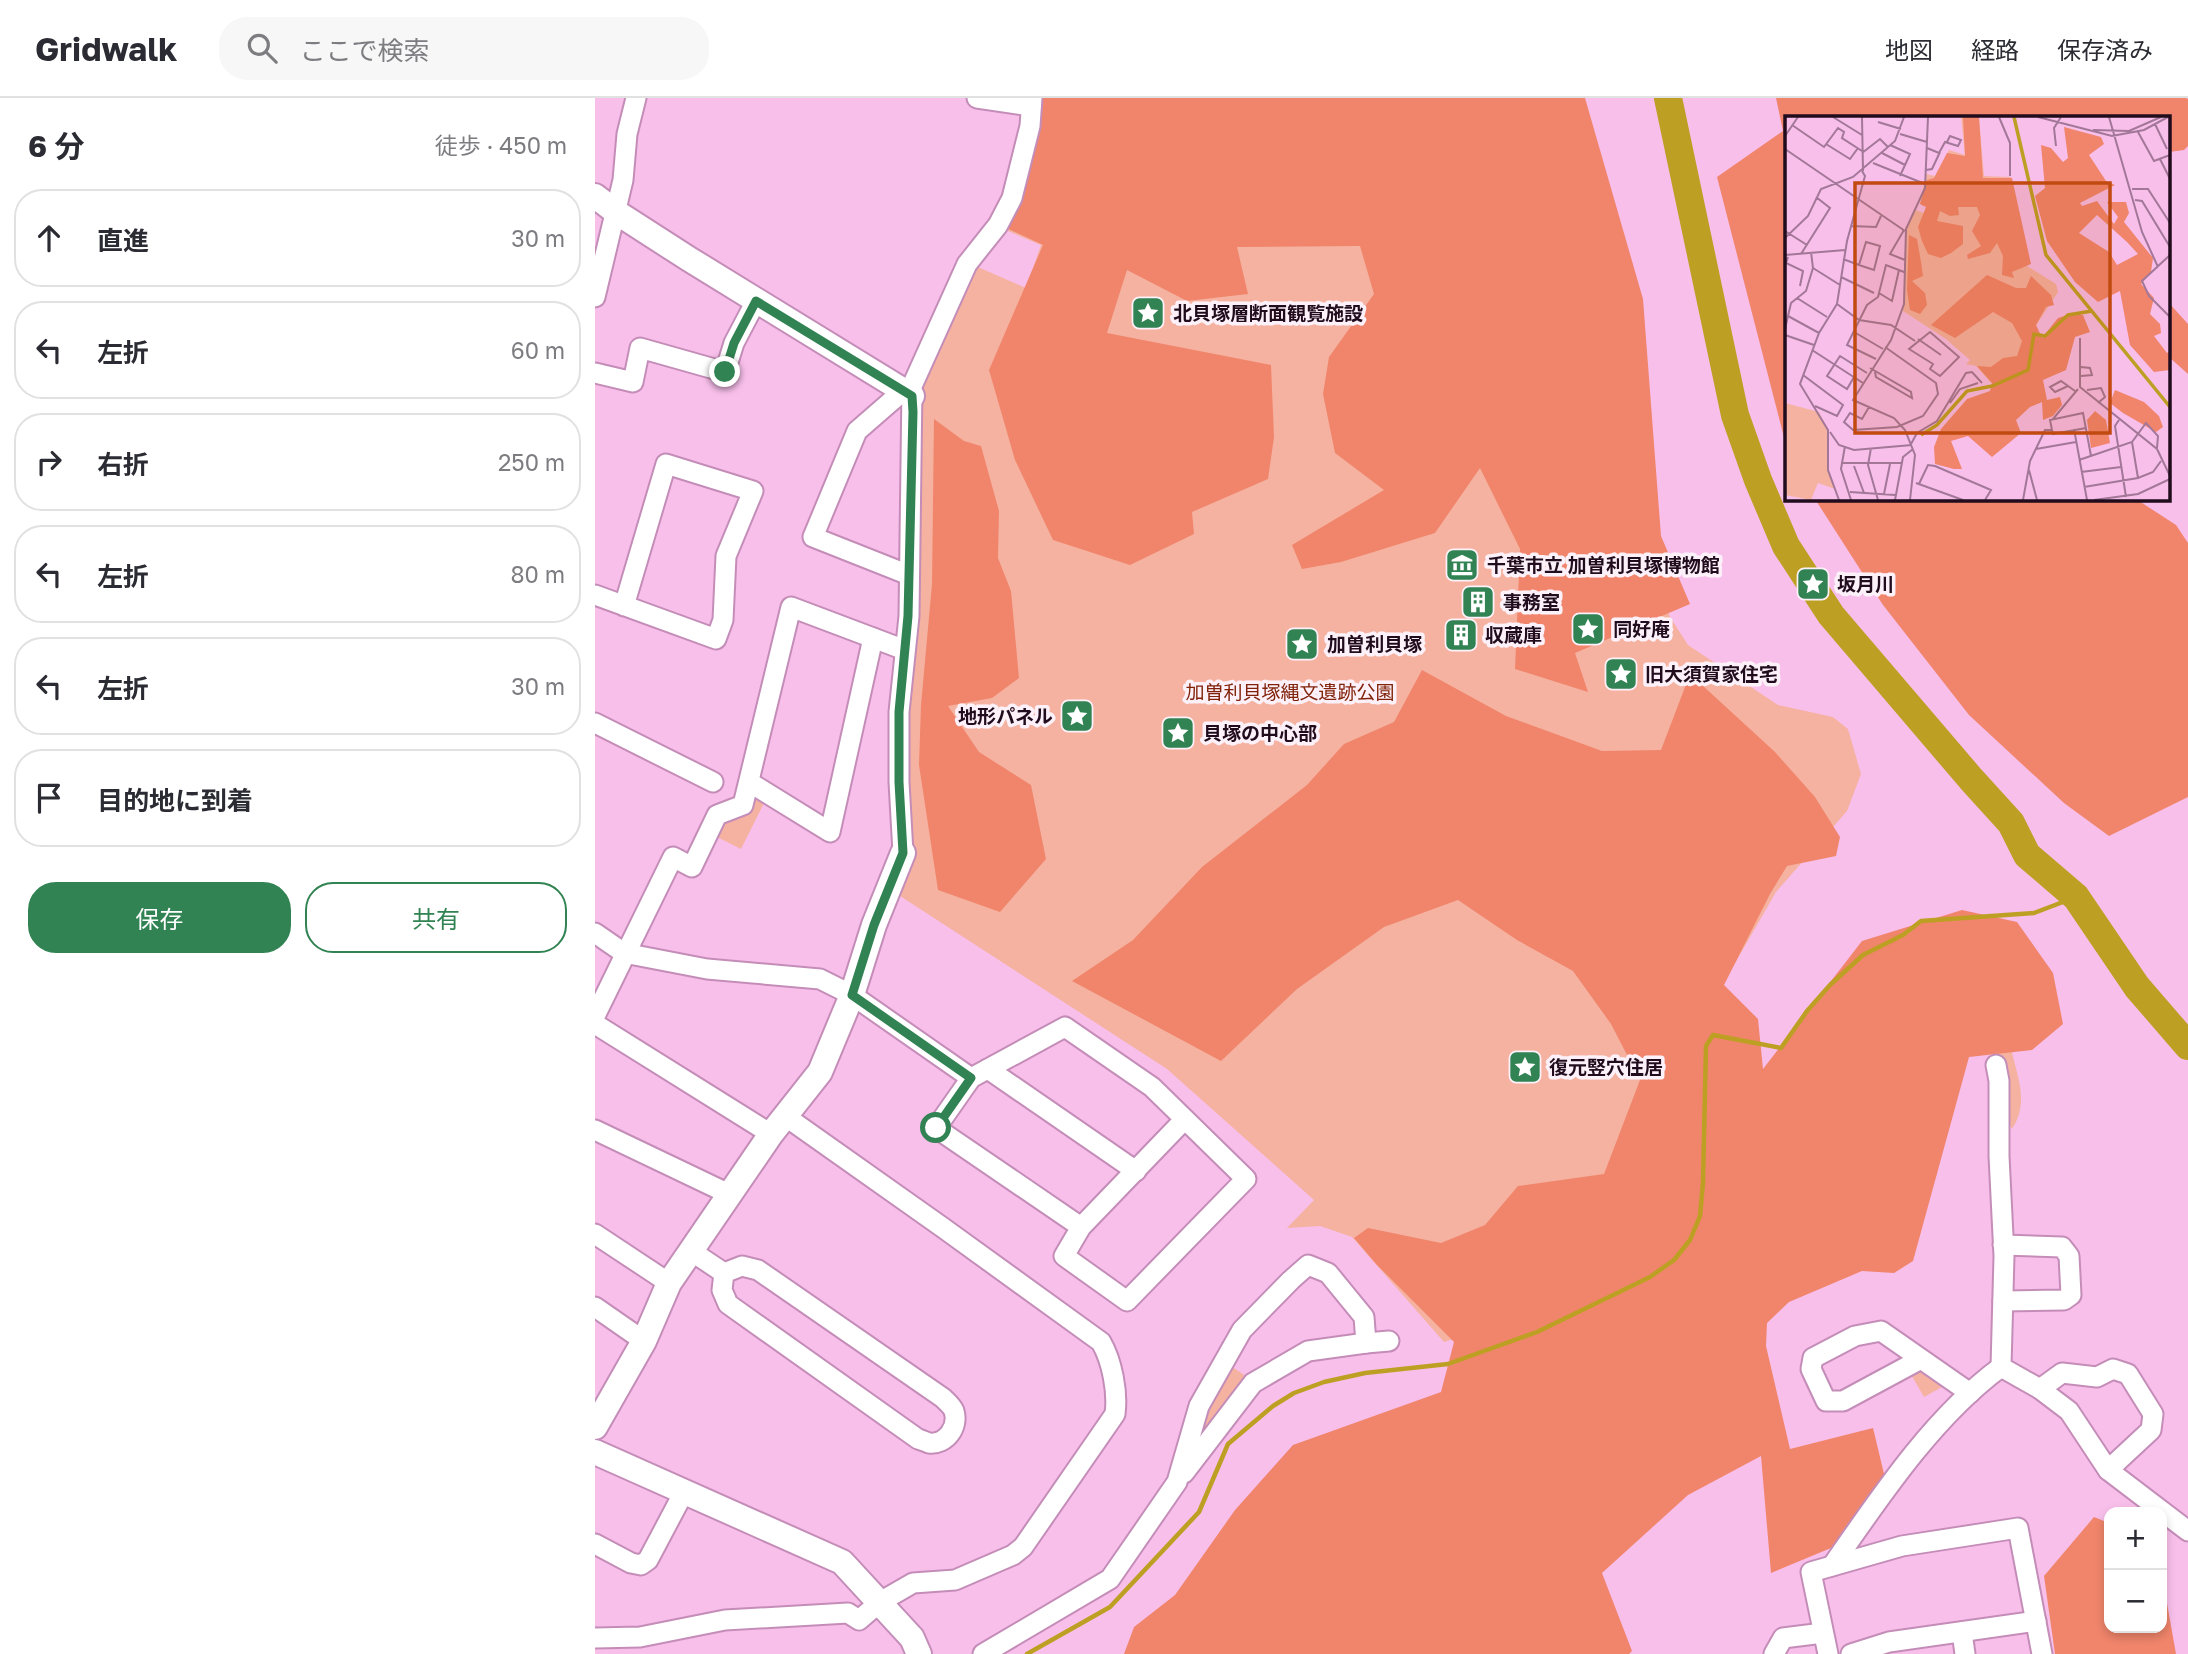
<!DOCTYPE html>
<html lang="ja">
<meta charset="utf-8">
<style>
:root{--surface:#fff;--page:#f7f7f7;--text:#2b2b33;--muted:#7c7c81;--line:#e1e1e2;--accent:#328353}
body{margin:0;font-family:"Golos Text","Noto Sans JP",sans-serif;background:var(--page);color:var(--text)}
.controls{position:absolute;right:21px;bottom:21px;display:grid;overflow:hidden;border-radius:14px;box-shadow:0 4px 10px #0003}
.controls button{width:63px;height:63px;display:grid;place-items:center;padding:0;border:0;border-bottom:2px solid var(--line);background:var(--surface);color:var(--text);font:35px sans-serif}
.stop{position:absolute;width:21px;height:21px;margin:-16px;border:5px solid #328353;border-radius:50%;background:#fff}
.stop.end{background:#328353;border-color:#fff;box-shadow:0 2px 7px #0008}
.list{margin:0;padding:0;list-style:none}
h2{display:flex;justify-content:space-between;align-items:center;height:91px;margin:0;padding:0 28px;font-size:30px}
h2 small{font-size:23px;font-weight:400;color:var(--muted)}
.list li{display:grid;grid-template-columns:46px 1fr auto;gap:21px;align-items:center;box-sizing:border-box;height:98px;margin:0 14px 14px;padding:0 14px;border:2px solid var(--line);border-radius:28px}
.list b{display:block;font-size:26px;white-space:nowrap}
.list em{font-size:23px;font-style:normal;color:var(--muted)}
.actions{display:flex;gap:14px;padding:21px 28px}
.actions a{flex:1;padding:16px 0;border:2px solid var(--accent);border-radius:28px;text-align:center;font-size:24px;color:var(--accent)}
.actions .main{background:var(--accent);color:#fff}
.icon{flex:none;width:38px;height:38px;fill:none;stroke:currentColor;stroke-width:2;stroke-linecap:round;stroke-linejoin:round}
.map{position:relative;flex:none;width:1593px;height:1556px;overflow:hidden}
header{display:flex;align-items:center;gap:42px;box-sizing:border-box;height:98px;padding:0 35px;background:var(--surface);border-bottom:2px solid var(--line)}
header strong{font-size:33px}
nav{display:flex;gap:38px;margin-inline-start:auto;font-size:24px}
.search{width:490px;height:63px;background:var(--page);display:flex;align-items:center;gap:18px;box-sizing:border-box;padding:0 24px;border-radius:28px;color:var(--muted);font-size:26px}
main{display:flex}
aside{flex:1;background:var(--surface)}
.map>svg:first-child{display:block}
</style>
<header>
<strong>Gridwalk</strong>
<div class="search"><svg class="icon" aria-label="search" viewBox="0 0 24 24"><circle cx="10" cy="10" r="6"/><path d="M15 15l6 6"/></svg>ここで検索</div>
<nav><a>地図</a><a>経路</a><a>保存済み</a></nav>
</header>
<main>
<aside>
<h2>6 分<small>徒歩 · 450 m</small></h2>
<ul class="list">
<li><svg class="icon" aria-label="ahead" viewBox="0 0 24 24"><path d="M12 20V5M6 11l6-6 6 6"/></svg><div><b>直進</b></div><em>30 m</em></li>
<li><svg class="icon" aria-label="left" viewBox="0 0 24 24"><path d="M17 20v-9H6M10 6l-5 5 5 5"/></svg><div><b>左折</b></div><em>60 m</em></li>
<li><svg class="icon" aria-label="right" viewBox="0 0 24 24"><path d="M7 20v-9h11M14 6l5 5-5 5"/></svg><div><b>右折</b></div><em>250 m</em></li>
<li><svg class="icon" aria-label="left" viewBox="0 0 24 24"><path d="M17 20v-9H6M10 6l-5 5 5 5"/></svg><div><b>左折</b></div><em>80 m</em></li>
<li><svg class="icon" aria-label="left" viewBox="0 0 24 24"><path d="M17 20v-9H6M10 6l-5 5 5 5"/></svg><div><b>左折</b></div><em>30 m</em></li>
<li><svg class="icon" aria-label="arrive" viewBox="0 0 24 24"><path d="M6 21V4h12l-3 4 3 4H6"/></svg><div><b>目的地に到着</b></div></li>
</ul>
<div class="actions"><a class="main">保存</a><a>共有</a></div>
</aside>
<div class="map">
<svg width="1593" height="1556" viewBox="0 0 1593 1556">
<rect width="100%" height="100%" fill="#f8bfeb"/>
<!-- green -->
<g fill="#f5b2a1">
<path d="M979 0 1037 414 1075 519 1093 547 1183 607 1238 619 1253 631 1266 676 1252 713 1181 794 1124 893 982 1202 849 1244 757 1139 725 1128 692 1130 719 1102 572 971 302 796 309 687 322 292 376 166 431 190 446 147 406 130 432 70Z"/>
<path d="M164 699 171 701 146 751 120 738 131 719Z"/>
<path d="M1416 950C1422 979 1435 1004 1417 1031L1410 1016V979L1401 953Z"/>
<path d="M636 1268 652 1279 633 1312 599 1344 612 1307Z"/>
<path d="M1329 1268 1356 1284 1329 1299 1314 1273Z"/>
</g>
<!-- forest -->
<g fill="#f0856b">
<path d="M445 0H990L1048 201 1066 438 1095 506 980 555 993 594 920 571 925 451 885 370 840 435 746 464 707 471 697 447 789 392 740 355 728 296 734 259 779 196 765 148 642 149 653 196 592 203 532 172 512 235 676 267 679 339 673 381 597 414 599 436 535 467 458 442 420 362 394 272 448 147 409 129 426 105Z"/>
<path d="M1181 0H1591L1593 1V48L1589 52 1574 54V19H1192V351L1122 79 1188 33Z"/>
<path d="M1574 205 1593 226V276L1574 259Z"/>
<path d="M339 321 369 343 386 348 404 413 403 460 416 493 424 580 397 600 353 608 384 654 436 687 451 761 405 814 343 792 324 667 326 607 337 486Z"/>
<path d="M1220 401H1541L1581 427 1593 445V699L1514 738 1469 705 1374 617 1288 507Z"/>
<path d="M827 572 911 618 1007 653 1066 652 1095 576 1180 654 1220 699 1245 739 1241 758 1192 768 1175 796 1129 887 1163 921 1168 971 1267 843 1367 812 1422 824 1458 875 1468 926 1437 952 1374 959 1318 1163 1299 1175 1267 1173 1194 1204 1172 1225 1171 1248 1195 1351 1278 1330 1290 1380 1236 1450 1176 1475 1166 1358 1093 1397 1007 1475 1037 1553 1034 1556H529L539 1529 580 1497 640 1412 698 1347 846 1294 859 1244 782 1167 759 1140 773 1130 846 1145 890 1127 923 1088 1009 1076 1045 982 1016 926 978 873 922 842 863 802 789 829 702 891 626 963 477 883 538 842 607 769 712 687 749 646 799 624Z"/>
<path d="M1499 1419 1514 1425V1530H1567V1477L1581 1556H1460L1449 1478Z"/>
</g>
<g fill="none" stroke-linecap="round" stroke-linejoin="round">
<!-- stream -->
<path stroke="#bda023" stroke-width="4.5" d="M432 1556 515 1509 604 1414 633 1346 678 1308 699 1295 729 1284 770 1275 853 1266 942 1234 1055 1179 1079 1162 1095 1142 1105 1118 1108 1085 1111 948 1118 937 1186 950 1212 913 1235 887 1268 857 1308 837 1326 823 1439 815 1481 799"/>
<!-- river -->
<path stroke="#bda023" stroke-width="28" d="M1073 0 1140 317 1163 382 1191 448 1236 517 1376 681 1416 725 1432 757 1481 799 1542 889 1593 948"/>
<defs>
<g id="minor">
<path d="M382 0 436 8"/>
<path d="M0 199 28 82 32 36 41 0"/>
<path d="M0 275 38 284 45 250 130 274 139 245 161 203"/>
<path d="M308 293 262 333 218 439 314 477"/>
<path d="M0 497 121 541 128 522 131 458 158 393 71 366 29 508"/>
<path d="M0 625 118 684"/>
<path d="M154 684 235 734 278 540"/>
<path d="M308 755 304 684V614L314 518 317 288 372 166 403 127 417 100 435 28 437 0"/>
<path d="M0 835 29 855 112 871 225 881 257 897 376 980"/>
<path d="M0 918 78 759 97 769 122 717 148 707 196 509 310 552"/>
<path d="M0 926 176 1036"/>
<path d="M1401 967 1404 983V1058L1409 1158 1406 1269 1445 1291 1474 1313 1513 1372 1593 1433"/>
<path d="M393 971 541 1073"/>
<path d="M0 1032 134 1096"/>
<path d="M486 1129 341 1030 376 980 470 929 557 989 651 1081 532 1203 469 1158 486 1129 589 1022"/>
<path d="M0 1136 74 1185"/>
<path d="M96 1153 129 1175"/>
<path d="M147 1168 163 1172 348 1300C352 1304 357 1308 359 1313 364 1329 351 1347 334 1345 331 1344 327 1342 323 1341L133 1206 127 1192 129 1175Z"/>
<path d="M1408 1203 1469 1202 1476 1197 1474 1158 1467 1149 1408 1147"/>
<path d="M0 1209 49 1243"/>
<path d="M1326 1261 1248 1303H1231L1216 1271 1218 1260 1260 1238 1286 1233 1375 1295"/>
<path d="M1445 1291 1467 1275 1502 1279 1518 1271 1533 1276 1558 1316 1556 1332 1513 1372"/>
<path d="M589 1375 658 1285 713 1253 771 1245"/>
<path d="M0 1446 36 1465 46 1467 53 1462 89 1394"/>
<path d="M1237 1468C1285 1399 1338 1319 1406 1269"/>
<path d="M1367 1534 1370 1556"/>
<path d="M0 1540 45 1539 130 1522 253 1515 264 1522 285 1504 318 1485 360 1482 418 1457 428 1449 520 1316C523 1294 517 1263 506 1244L347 1129 190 1018"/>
<path d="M388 1556 515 1481 582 1384 604 1308 647 1232 696 1182 713 1167 733 1175 769 1219 771 1245 794 1243"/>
<path d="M1179 1556 1188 1540 1228 1535"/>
<path d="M1233 1556 1216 1474 1307 1448 1423 1430 1447 1556"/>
<path d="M1256 1556 1294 1544 1441 1523"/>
</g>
<g id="tertiary">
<path d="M0 98 21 114 94 161 317 298"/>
<path d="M0 1329 49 1243 74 1185 176 1036 225 974 257 897 279 827 308 755"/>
<path d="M0 1354 247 1464 317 1540 324 1556"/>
</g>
</defs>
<!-- minor casing -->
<use href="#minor" stroke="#c48db8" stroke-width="23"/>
<!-- tertiary casing -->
<use href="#tertiary" stroke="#c48db8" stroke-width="28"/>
<!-- minor -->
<use href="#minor" stroke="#fff" stroke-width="19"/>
<!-- tertiary -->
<use href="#tertiary" stroke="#fff" stroke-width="24"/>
</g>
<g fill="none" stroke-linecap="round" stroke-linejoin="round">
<!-- route -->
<path stroke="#328353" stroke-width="9" d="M130 274 139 245 161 203 317 298 318 314 313 518 304 614V684L308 755 279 827 257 897 376 980 341 1030"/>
</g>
<!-- icons -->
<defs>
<symbol id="sight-square" viewBox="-11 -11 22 22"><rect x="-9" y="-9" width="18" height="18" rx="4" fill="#328353" stroke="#fdf1f9"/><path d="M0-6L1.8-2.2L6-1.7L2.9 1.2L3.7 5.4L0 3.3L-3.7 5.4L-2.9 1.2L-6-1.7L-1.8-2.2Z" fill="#fff"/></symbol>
<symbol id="museum-square" viewBox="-11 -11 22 22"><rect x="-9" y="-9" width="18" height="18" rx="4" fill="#328353" stroke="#fdf1f9"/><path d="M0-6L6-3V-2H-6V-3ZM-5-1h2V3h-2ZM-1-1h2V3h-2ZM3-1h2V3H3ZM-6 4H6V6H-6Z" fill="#fff"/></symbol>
<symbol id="building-square" viewBox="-11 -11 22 22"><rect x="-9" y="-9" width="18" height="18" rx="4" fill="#328353" stroke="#fdf1f9"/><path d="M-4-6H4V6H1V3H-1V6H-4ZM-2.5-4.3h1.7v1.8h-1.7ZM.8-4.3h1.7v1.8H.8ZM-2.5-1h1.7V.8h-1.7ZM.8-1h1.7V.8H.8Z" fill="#fff"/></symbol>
</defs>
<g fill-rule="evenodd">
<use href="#sight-square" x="534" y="196" width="38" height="38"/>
<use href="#museum-square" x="848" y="448" width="38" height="38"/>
<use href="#sight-square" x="1199" y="467" width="38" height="38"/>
<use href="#building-square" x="864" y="485" width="38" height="38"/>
<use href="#sight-square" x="974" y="512" width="38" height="38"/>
<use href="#building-square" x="847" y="518" width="38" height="38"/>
<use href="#sight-square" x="688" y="527" width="38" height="38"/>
<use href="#sight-square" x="1007" y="557" width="38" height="38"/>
<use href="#sight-square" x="463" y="599" width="38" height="38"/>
<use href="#sight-square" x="564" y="616" width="38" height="38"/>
<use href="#sight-square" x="911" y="950" width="38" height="38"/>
</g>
<g text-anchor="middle" stroke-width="7" stroke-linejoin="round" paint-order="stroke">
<!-- poi labels -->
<g font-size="19" font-weight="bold" fill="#200c1c" stroke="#fdf1f9" text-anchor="start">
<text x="578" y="222">北貝塚層断面観覧施設</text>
<text x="892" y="474">千葉市立 加曽利貝塚博物館</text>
<text x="1242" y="493">坂月川</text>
<text x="908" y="511">事務室</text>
<text x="1018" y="538">同好庵</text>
<text x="890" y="544">収蔵庫</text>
<text x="732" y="553">加曽利貝塚</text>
<text x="1050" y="583">旧大須賀家住宅</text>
<text x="458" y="625" text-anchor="end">地形パネル</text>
<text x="608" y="642">貝塚の中心部</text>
<text x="954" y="976">復元竪穴住居</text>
</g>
<!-- park labels -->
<g font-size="19" fill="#802209" stroke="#fdf1f9">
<text x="695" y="601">加曽利貝塚縄文遺跡公園</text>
</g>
</g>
<!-- overview -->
<g transform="translate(1190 18)">
<rect width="385" height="385" fill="#f8bfeb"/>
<path d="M176 1H194L199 60 226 61 242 150 271 168 273 176 250 211 227 260 206 267 191 250 181 248 185 244 161 223 118 195 121 114 130 94 139 97 141 91 135 88 141 58 150 60 164 34 180 39ZM0 287 34 296 43 314V354L50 373 33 367 26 384 0 379Z" fill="#f5b2a1"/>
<path d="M178 1H194L198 62H227L246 148 227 156 229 162 217 159 218 140 212 127 205 137 183 143 182 139 196 130 187 115 195 99 192 91H173L174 99 165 100 155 95 152 105 178 110V128L166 137 156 142 143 138 137 125 133 111 141 91 135 88 142 64 149 62 162 37 180 40ZM279 11 316 21 319 28 304 39 321 65 330 69 295 87 297 90 312 85 329 108 333 101 322 86H341L344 97 339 106 368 142 366 156 356 168 369 182 365 198 375 208 376 217 369 220 382 237 385 235V254L369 256 345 229 335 175 313 186 290 166 262 125 250 80 260 72 256 29 266 32 278 46 283 42ZM312 99 342 126 353 138 332 149 324 136 294 117ZM124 119 132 123 136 146 138 160 127 165 140 177 142 189 135 198 125 194 122 174ZM202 159 231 172H241L246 160 266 179 269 189 261 191 251 209 257 222 273 202 289 197 298 199 305 216 290 221 281 254 258 264 262 284 275 281 277 289 268 300 258 304 257 286 245 291 231 304 236 317 207 341 183 320 166 325 177 353H169L150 348 149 331 156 313 182 283 205 275 207 267 192 250 206 251 218 242 232 240 237 225 227 207 208 196 170 222 146 209ZM330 274 359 286 374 300 378 311 371 316 338 297 325 287ZM310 295 321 304 325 327 306 332 302 304Z" fill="#f0856b" fill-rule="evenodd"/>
<path fill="none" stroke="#bda023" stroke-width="3.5" d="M229 1 261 139 385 291M136 319 152 309 182 275 207 270 243 254 249 218 260 220 283 199 307 195"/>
<path fill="none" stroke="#a27798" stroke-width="2" d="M48 1 77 19M77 1 78 55M214 1 225 27V60M253 1 327 20 359 14 383 1M324 1 357 116 373 151M93 6 116 13M370 8 382 33M7 9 39 31 53 12 59 16 57 22 77 35M308 14 344 15 376 1M353 16 369 45 385 39M115 18 142 26M0 20 13 1M41 28 65 43 73 32M105 29 125 38 115 60M271 30 269 12 276 1M142 32 154 37 160 26 173 30 176 24 165 20 162 26M0 33 120 115M77 37 95 23 103 31M97 37 120 49M375 43 385 63M88 47 140 68M141 54 147 53 155 36M347 73H363L385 107M350 84 357 85 385 131M66 110 91 111 96 100M119 114 105 138 120 144M0 115 22 129M0 122 23 100 36 73 68 61 110 25 119 1M16 138 45 92 31 81M0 139 60 134M385 139 357 165 364 180 385 201M3 141 1 147 18 155 15 170M58 143 74 149 89 154 95 130 81 126 74 149M28 152 55 169M56 161 89 177M94 177 107 185 114 154M12 182 42 201M52 188 74 204 106 209 130 225M3 200 34 217M0 213 6 187 21 175 28 152 26 136M69 216 98 233M145 216 174 241 155 260 145 253 148 248 124 233ZM0 219 29 229M295 222V271L372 333 385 360M133 223 156 239M27 234 78 267M91 243 62 229 82 189 93 181 101 149 119 156M85 252 126 276 127 282 91 261 90 256M18 259 58 289 52 300 30 290M296 260 307 259 305 252 296 251M69 261 62 273 42 260 55 240 82 257M283 270 270 276 265 271 276 265 290 275M302 274 316 272 320 281 313 287M165 287 175 273 193 267M84 291 77 303 65 297 59 306 68 314 112 311 138 300 153 278 151 267 100 231M268 303 293 273M334 304 330 310 341 381M289 313 302 384M267 314 265 304 298 297 306 340M45 316 54 329 69 334 127 329M347 326 353 362M126 328 132 317 152 305 181 257 187 256 197 267M60 330 56 353 66 384M86 332 83 349 93 384M251 333 291 326M294 344 347 326 361 307 373 320 372 332M56 347H117M69 350 79 377M244 354 252 384M296 356 336 351M131 367 178 384M134 368 143 349 150 350 206 374 200 384M299 371 353 362 368 356 376 345M65 376 110 379M99 378 105 348M54 384 43 354V314L15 268 34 217 52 188 62 125 80 60 77 55M110 384 118 341 128 333M125 384 130 339 120 314 109 302 68 284 106 224 119 188 121 113 140 72 143 1M238 384 245 345 260 314H267L268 318 301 312M309 384 353 378 385 363"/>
<path fill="#c04a0f" fill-opacity="0.15" stroke="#c04a0f" stroke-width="3.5" d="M70 67H325V317H70Z"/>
<rect width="385" height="385" fill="none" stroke="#200c1c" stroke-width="3.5"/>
</g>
</svg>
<div class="controls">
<button>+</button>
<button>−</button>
</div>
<div class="stop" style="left:341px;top:1030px"></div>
<div class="stop end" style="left:130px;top:274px"></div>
</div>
</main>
